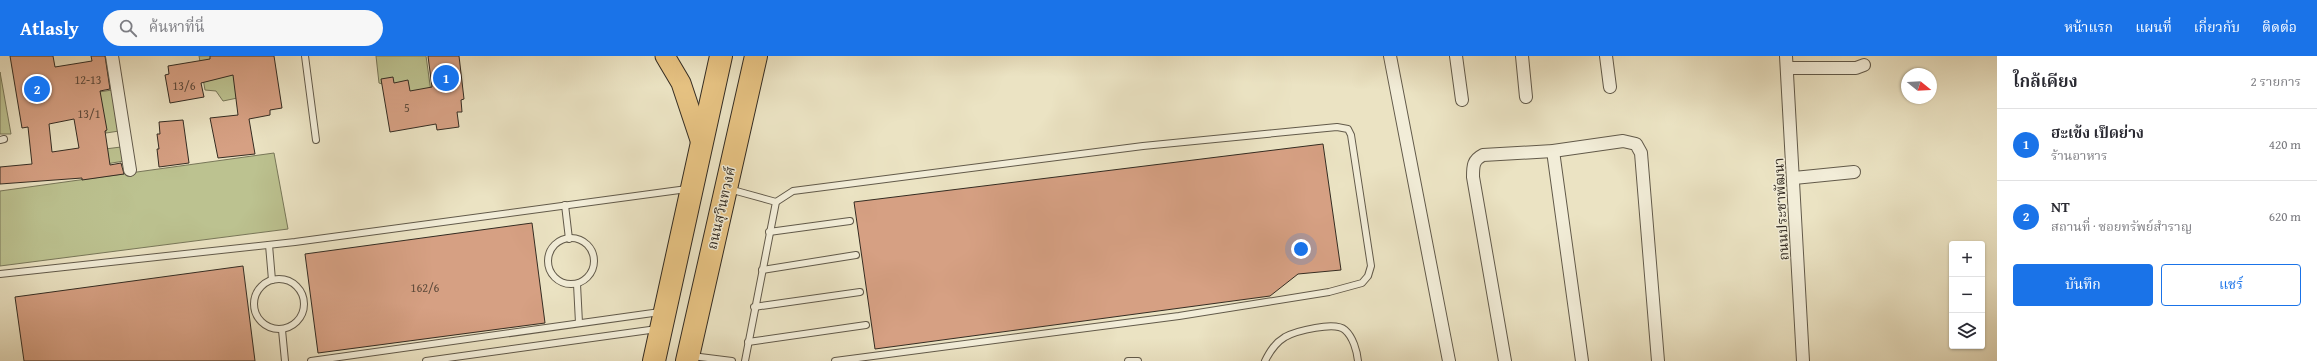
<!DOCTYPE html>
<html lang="th">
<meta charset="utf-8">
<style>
:root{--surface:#fff;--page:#f7f7f7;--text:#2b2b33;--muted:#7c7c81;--line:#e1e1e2;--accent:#1a73e8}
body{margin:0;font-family:"Gentium Book Plus","Noto Serif Thai",serif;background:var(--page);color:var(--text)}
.controls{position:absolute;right:12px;bottom:12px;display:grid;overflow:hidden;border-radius:4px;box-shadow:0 1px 3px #0004}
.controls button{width:36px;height:36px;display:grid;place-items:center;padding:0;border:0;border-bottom:1px solid var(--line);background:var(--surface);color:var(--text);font:20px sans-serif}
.compass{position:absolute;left:1901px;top:12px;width:36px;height:36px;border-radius:50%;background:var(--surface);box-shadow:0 1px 3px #0004;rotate:108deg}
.you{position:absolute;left:1301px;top:193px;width:14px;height:14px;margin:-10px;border:3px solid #fff;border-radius:50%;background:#1a73e8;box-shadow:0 0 0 6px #1a73e833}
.badge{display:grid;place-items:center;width:26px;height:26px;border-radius:50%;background:var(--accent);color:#fff;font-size:13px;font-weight:700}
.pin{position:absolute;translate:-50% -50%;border:2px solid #fff;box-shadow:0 1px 4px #0006}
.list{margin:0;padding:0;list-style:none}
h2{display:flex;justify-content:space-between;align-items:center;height:52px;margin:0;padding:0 16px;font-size:17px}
h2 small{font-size:13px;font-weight:400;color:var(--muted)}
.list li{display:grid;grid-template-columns:26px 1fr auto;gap:12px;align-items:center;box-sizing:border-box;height:72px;padding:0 16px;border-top:1px solid var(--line)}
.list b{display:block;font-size:15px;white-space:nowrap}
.list p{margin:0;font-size:13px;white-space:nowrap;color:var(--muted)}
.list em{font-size:13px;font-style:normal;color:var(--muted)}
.actions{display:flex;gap:8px;padding:12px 16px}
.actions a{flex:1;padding:9px 0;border:1px solid var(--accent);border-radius:4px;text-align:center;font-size:14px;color:var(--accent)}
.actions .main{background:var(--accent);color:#fff}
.icon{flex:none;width:22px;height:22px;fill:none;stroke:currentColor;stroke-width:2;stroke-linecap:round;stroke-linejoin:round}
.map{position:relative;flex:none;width:1997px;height:305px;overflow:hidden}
header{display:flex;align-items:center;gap:24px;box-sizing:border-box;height:56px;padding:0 20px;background:var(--accent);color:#fff}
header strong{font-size:19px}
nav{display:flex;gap:22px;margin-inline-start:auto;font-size:14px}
.search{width:280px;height:36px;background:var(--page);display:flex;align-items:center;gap:10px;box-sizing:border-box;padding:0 14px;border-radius:22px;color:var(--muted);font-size:15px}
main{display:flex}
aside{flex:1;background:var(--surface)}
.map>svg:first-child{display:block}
</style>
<header>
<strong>Atlasly</strong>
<div class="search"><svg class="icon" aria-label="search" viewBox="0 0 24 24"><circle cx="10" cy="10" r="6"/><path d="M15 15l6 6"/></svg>ค้นหาที่นี่</div>
<nav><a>หน้าแรก</a><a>แผนที่</a><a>เกี่ยวกับ</a><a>ติดต่อ</a></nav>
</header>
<main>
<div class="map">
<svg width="1997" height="305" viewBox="0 0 1997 305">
<rect width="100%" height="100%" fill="#ebe3c3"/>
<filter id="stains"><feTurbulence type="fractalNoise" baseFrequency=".005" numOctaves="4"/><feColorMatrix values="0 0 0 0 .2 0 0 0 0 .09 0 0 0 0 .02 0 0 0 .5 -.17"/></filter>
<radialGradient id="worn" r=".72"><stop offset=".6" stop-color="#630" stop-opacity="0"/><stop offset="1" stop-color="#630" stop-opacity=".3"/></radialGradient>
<!-- green -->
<g fill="#bcc290" stroke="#787759">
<path d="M199 0H241L247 40 223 45 216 35 205 34Z"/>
<path d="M376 0H426L432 43 379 27Z"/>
<path d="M0 16 11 78H0Z"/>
<path d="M112 34 119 75 106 77 99 36Z"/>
<path d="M121 91 124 105 106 108 105 93Z"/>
<path d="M274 97 288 173 0 210V135Z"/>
</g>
<!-- building -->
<g fill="#d6a083" stroke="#342c22" fill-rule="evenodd">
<path d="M10 0H53L55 11 92 5 91 0H105L110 33 100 35 107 74 105 75 110 109 121 107 124 118 82 124V122L0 128V111L32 108 28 71 22 72ZM74 63 79 92 52 96 49 68Z"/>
<path d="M210 0H274L282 52 270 54V59L249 63 255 98 218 102 210 62 238 59 233 19 201 27 204 41 170 47 165 19 169 18 168 10 210 3Z"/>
<path d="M428 0H459L464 43 461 44 462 56H457L459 71 437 74 436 68 390 76 381 23 393 21 394 27 408 24 410 35 432 31Z"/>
<path d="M183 64 189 107 159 111 157 93H159L157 78H160L159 66Z"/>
<path d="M1323 88 1341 214 1298 218 1270 240 875 293 854 146Z"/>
<path d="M532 167 545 267 318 297 305 198Z"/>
<path d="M243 210 255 305H24L15 241Z"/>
</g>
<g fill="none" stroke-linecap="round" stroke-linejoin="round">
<defs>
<g id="lane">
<path d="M305 0 316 84"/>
<path d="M0 84 4 83"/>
<path d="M729 133 776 146 745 305"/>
<path d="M776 146 793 135 1143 90 1337 71 1348 73 1351 79 1371 210 1368 220 1362 227 1329 236 1179 260 835 305"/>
<path d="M565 149 569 183"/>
<path d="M769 176 850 165"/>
<circle cx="571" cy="205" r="23"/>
<path d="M269 189 272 224"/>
<path d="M762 214 856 199"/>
<path d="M0 218 295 186 687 133"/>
<circle cx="279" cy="248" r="25"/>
<path d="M577 228 579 267"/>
<path d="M754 251 860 236"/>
<path d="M282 274 285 305"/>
<path d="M748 286 866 269"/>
<path d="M692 300 732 305"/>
<path d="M311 305 660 256"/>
<path d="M426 305 657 273"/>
<path d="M1128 305H1138"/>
<path d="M1265 305C1270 295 1275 287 1285 281 1296 275 1335 265 1345 274 1353 281 1357 295 1358 305"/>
</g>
<g id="street">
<path d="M112 0 130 114"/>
<path d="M1390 0 1449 305"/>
<path d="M1456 0 1462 44"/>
<path d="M1522 0 1526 41"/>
<path d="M1606 0 1610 31"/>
<path d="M1786 0 1803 305"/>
<path d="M1787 12H1856L1864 9"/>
<path d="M1553 95 1582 305"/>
<path d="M1794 122 1854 116"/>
<path d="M1505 305 1473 121C1473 110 1473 104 1483 99L1553 95 1623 85 1636 88 1641 97 1658 305"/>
</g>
<path id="primary" d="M665 0 681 27 701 87"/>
<g id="highway">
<path d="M654 305 721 0"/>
<path d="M687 305 756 0"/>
</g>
</defs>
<!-- lane casing -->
<use href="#lane" stroke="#625a4a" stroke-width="8"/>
<!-- street casing -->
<use href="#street" stroke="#625a4a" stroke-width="14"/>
<!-- primary casing -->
<use href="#primary" stroke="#342c22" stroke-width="21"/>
<!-- highway casing -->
<use href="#highway" stroke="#342c22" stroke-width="24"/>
<!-- lane -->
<use href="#lane" stroke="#f2edd8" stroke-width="6"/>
<!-- street -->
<use href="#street" stroke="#f2edd8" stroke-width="12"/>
<!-- primary -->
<use href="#primary" stroke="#e6c282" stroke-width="19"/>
<!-- highway -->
<use href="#highway" stroke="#e6c282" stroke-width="22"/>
</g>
<g text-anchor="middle" stroke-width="3" stroke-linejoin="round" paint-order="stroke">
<!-- number labels -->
<g font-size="12" fill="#5c493a">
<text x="88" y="28">12-13</text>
<text x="184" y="34">13/6</text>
<text x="407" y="56">5</text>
<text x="89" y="62">13/1</text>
<text x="425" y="236">162/6</text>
</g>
<!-- street labels -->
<g font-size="14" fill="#342c22" stroke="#f2edd8">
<text transform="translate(721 152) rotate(-77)" y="5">ถนนสุวินทวงศ์</text>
<text transform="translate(1781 153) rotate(-93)" y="5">ถนนประชาพัฒนา</text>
</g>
</g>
<rect width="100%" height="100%" filter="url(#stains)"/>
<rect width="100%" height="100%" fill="url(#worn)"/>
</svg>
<div class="controls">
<button>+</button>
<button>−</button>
<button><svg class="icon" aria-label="layers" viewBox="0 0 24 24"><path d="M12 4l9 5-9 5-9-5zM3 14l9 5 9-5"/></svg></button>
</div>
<svg class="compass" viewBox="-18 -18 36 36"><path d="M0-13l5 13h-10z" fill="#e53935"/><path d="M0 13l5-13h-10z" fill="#7c7c81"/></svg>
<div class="you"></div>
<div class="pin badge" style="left:446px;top:22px">1</div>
<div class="pin badge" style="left:37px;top:33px">2</div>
</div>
<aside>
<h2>ใกล้เคียง<small>2 รายการ</small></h2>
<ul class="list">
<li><span class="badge">1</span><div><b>ฮะเข้ง เป็ดย่าง</b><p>ร้านอาหาร</p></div><em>420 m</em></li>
<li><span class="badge">2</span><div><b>NT</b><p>สถานที่ · ซอยทรัพย์สำราญ</p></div><em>620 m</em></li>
</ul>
<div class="actions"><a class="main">บันทึก</a><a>แชร์</a></div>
</aside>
</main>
